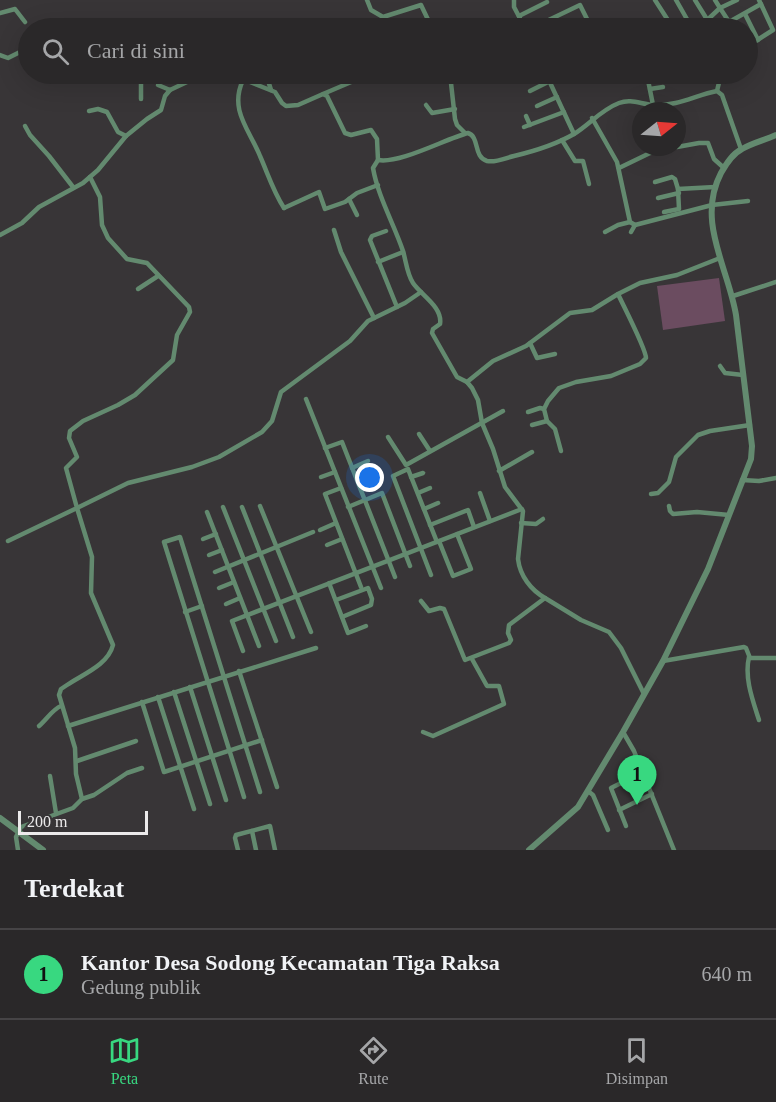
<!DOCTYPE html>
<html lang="id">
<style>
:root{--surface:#2a2829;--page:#323031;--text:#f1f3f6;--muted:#a5a6a8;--line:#464446;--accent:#38d880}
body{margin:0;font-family:Georgia,serif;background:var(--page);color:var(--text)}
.compass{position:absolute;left:632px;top:102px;width:54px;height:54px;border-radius:50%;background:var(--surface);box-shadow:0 6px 24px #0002;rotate:73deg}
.scale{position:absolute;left:18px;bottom:15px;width:130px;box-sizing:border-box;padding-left:6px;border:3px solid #eceaeb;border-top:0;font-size:16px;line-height:21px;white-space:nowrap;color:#eceaeb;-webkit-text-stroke:4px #383537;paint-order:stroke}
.you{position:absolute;left:370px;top:478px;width:21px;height:21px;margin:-15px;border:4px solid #fff;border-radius:50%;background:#1a73e8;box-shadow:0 0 0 9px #1a73e833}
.badge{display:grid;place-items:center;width:39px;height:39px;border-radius:50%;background:var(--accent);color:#111;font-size:20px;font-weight:700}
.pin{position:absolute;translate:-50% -50px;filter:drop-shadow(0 2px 3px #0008)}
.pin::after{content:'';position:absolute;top:32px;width:21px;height:18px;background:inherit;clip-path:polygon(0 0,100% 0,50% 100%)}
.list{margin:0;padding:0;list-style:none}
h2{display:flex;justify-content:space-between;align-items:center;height:78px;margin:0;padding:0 24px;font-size:26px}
h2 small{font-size:20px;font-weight:400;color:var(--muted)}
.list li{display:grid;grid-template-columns:39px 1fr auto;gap:18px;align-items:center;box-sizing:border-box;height:90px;padding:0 24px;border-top:2px solid var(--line)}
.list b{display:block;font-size:22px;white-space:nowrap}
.list p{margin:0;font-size:20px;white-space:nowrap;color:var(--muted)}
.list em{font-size:20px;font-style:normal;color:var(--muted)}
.icon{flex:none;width:33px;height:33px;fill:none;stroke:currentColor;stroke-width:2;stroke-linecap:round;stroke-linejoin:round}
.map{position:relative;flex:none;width:776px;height:850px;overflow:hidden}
.search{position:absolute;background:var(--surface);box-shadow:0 6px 24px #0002;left:18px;right:18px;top:18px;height:66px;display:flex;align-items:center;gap:15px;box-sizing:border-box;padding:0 21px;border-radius:33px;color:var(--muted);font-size:22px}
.sheet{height:168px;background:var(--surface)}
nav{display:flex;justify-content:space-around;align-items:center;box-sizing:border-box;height:84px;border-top:2px solid var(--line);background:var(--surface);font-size:16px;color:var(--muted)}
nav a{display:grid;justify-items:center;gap:3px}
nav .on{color:var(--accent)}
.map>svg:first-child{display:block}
</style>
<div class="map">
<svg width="776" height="850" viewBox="0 0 776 850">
<rect width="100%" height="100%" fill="#383537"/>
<!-- grass -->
<path fill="#6b4c60" d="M719 278 725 321 663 330 657 286Z"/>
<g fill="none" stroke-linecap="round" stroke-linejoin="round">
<!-- minor -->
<g stroke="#638a6f" stroke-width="4.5">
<path d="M367 0 371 10 383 17 421 5 432 28"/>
<path d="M514 0V7L525 28"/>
<path d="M655 0 673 28"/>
<path d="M676 0 692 28"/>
<path d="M695 0 708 21"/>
<path d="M0 13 15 9 25 22"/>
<path d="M745 14 758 40"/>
<path d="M519 16 547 2"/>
<path d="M584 22 587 21 591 28"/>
<path d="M729 22 761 4"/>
<path d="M703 24 720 8 715 0"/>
<path d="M505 26 520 19"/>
<path d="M88 28 93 26 97 28"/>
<path d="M532 28 580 5 587 19 566 28"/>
<path d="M690 28 703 24 706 28"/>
<path d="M733 28 720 8 737 0"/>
<path d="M748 46 773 30 759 0"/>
<path d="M0 55 8 58 28 48"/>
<path d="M141 74V99"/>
<path d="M191 74 195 77 224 74 235 76 275 92 282 103 286 106 298 105 323 94 327 96 345 133 351 135 371 130 377 139 378 160C400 164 445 139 468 133 480 137 473 157 487 161 496 163 505 158 514 156 535 151 555 145 574 134 590 124 601 110 619 103 632 98 642 105 655 105 678 106 696 95 717 91L722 95 741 149"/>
<path d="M266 74 271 90"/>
<path d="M450 74 455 119 457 125 465 133"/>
<path d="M515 74 516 76"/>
<path d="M526 74H527"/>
<path d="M546 74 574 134"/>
<path d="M565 74 568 78"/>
<path d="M647 75 653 105"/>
<path d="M243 80C229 110 249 129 260 156 268 174 273 191 284 208"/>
<path d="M158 85 170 90 187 82 193 77"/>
<path d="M650 89 663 87"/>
<path d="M530 91 550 81"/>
<path d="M717 91 721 74"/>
<path d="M323 94 370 74"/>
<path d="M426 105 432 113 455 109"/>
<path d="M537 106 557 97"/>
<path d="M89 111 98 109 107 112 118 132 126 136"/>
<path d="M526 116 530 125"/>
<path d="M592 118 617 162 630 222 635 225 631 232"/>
<path d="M25 126 30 135 49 156 73 187"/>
<path d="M524 127 564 112"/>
<path d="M562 140 575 161H583L589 184"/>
<path d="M677 147 699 143H708L714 159 724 168"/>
<path d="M378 160 373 168C378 197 394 224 403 251 406 261 407 274 413 283 421 295 443 307 440 324L433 329 432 333 457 377 467 382 472 388 478 400 482 423 493 449 505 487 523 511 518 559C520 576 531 590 545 598"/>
<path d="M619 168 650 153 675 147"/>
<path d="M655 182 672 177 675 179 678 189 715 187"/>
<path d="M658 198 679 193"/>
<path d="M349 199 357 193 378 185"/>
<path d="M284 208 319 192 325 209 345 202 349 199 357 215"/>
<path d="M664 212 679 209 678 189"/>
<path d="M635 225 712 205 748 201"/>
<path d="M334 230 341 252 374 318"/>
<path d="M386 231 372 236 370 240 397 307"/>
<path d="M605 232 618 225 630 222"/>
<path d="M0 235 22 223 39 207 83 183 98 170 126 136 147 119 161 110 165 96 170 90"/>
<path d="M378 262 403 252"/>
<path d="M138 289 158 276"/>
<path d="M733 296 776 282"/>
<path d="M530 343 537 358 555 354"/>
<path d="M720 366 725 373 743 375"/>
<path d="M467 382 493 361 526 346 570 313 592 310 618 294 640 283 677 275 720 258"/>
<path d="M306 399 381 588"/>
<path d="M528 412 540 408 544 409"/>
<path d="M532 425 547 421"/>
<path d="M419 434 430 451"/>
<path d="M388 437 406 465 503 411"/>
<path d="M325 448 342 442 395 577"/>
<path d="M561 451 555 429 547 421 544 409 548 401 559 388 576 382 611 376 640 364 646 358C646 349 623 305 618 294"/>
<path d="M352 468 368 461"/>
<path d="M499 471 532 452"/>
<path d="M321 477 335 472"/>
<path d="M411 477 423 473"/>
<path d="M742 480 759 481 776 478"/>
<path d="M359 484 377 477"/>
<path d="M341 488 325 494 361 587"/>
<path d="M418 493 430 488"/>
<path d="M480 493 490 521"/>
<path d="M651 494 658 493 669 482 676 457 698 435 710 431 750 425"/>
<path d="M260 506 311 632"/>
<path d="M669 506 670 511 673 514 697 512 729 515"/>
<path d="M223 507 276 641"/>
<path d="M242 507 293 637"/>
<path d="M348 507 382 493 410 566"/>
<path d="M424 509 438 503"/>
<path d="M207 512 259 646"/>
<path d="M521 523 536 524 543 519"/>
<path d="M430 525 468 510 474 527"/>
<path d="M320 530 336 523"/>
<path d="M203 539 216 534"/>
<path d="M8 541 77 508 66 468 77 457 69 438 70 431 83 421 118 405 135 395 173 360 177 335 190 312 189 307 147 263 127 259 108 238 102 225 100 197 90 177"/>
<path d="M439 541 453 576 471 569 457 534"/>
<path d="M327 545 342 539"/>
<path d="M209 555 222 550"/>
<path d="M215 572 313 532"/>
<path d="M431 575 393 476 408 469 437 542"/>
<path d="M329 583 348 633 366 626"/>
<path d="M219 588 234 582"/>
<path d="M336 600 368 588 372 599 371 605 342 617"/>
<path d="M421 601 429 611 440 608 444 609 465 660 509 643 511 640 508 633 509 625 545 598 581 620 609 632 621 648 644 694"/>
<path d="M226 604 240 598"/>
<path d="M185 612 202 606"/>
<path d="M243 651 232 621 522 509"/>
<path d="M749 657C744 678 753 701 759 720"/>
<path d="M663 661 744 647 746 648 750 658H776"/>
<path d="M239 671 277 787"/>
<path d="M190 687 226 800"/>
<path d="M174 692 210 804"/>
<path d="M158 697 194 809"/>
<path d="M142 702 164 772 262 740"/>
<path d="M39 726C47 719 53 709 61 706"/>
<path d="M68 726 316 648"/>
<path d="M423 732 433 736 504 704 499 686H487L472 659"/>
<path d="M623 732 634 751 674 850"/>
<path d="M77 761 136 741"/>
<path d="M50 776 56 813"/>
<path d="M588 791 593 795 608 830"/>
<path d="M244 797 164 542 180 537 260 792"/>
<path d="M82 799 76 774 75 748 59 695 61 689 67 685C83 674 108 665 113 645L91 593 92 557 77 508 128 483 192 467 219 457 262 432 272 421 281 392 350 341 368 321 405 303 421 292"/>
<path d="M619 810 652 794"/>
<path d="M626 826 611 788 643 772"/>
<path d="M252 831 256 850"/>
<path d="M18 850 16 837 21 827 73 808 82 799 94 795 127 773 142 768"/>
<path d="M238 850 235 838 236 835 270 826 275 850"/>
</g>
<!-- tertiary -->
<g stroke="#638a6f" stroke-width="6">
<path d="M0 818 43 850"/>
<path d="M529 850 578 807 623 732 663 661 708 569 751 459 752 446 736 315C728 267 696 221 721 173 726 164 732 154 742 149 752 143 765 140 776 135"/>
</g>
</g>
</svg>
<svg class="compass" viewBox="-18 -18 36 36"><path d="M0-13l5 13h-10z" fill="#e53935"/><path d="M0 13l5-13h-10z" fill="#a5a6a8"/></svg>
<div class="scale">200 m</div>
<div class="you"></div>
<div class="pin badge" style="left:637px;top:805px">1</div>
<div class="search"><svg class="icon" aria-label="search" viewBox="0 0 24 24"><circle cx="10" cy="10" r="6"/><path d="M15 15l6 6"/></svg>Cari di sini</div>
</div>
<section class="sheet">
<h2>Terdekat<small></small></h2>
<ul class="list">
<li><span class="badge">1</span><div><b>Kantor Desa Sodong Kecamatan Tiga Raksa</b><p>Gedung publik</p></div><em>640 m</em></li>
</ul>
</section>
<nav>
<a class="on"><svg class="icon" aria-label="map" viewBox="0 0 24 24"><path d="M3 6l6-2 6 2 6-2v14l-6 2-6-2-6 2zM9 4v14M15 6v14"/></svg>Peta</a>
<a><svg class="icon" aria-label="directions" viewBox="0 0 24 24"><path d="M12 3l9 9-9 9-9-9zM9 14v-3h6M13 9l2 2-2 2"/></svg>Rute</a>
<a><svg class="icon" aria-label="saved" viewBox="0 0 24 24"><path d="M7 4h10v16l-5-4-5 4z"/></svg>Disimpan</a>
</nav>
